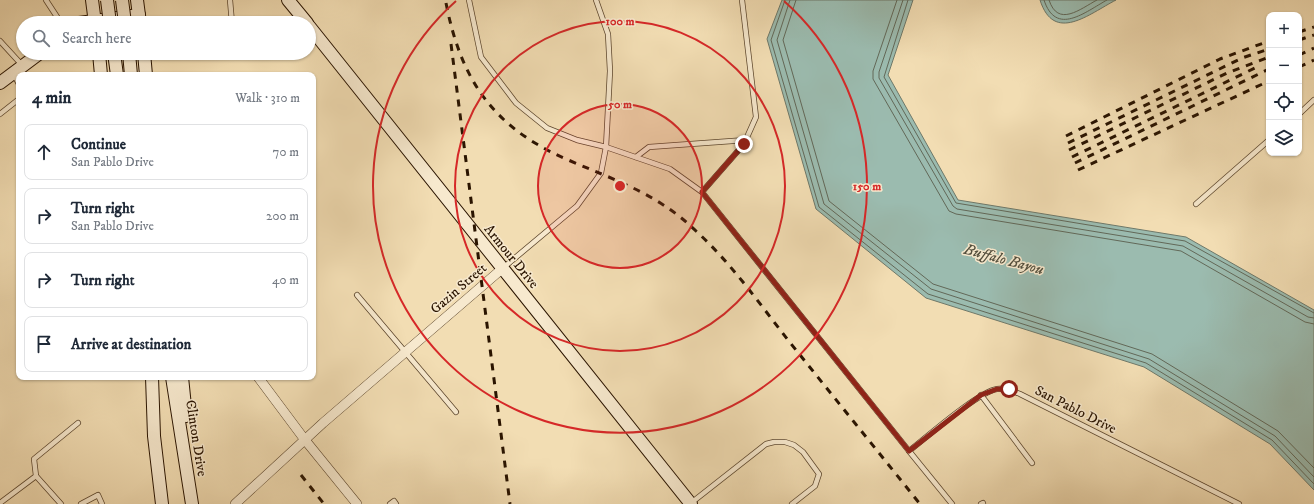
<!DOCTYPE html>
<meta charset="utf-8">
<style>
:root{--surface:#fff;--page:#f2f2f3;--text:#1f2937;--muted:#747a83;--line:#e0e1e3}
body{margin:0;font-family:"IM FELL DW Pica",serif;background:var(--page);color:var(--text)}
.controls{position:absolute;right:12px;top:12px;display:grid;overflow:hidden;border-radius:8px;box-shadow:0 1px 3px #0004}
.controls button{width:36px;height:36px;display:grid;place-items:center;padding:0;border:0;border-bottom:1px solid var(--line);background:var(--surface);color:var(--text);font:20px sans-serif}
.stop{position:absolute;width:12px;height:12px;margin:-9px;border:3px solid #8f2418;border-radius:50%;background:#fff}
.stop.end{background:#8f2418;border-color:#fff;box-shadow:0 1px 4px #0008}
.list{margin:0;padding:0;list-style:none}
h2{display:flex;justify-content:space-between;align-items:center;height:52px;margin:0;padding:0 16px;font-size:17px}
h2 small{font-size:13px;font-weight:400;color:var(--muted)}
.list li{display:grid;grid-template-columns:26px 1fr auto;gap:12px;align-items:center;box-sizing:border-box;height:56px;margin:0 8px 8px;padding:0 8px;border:1px solid var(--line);border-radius:8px}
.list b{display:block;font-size:15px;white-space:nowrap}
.list p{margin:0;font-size:13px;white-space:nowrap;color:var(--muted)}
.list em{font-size:13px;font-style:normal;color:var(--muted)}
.icon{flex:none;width:22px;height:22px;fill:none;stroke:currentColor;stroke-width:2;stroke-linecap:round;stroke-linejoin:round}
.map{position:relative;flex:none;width:1314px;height:504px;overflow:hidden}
.search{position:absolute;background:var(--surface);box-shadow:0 1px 3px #0004;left:16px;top:16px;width:300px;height:44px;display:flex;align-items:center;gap:10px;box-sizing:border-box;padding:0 14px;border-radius:22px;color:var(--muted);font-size:15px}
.panel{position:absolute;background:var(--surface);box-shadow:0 1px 3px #0004;left:16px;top:72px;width:300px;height:308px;border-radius:8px}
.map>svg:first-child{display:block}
</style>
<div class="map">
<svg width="1314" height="504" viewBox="0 0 1314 504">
<rect width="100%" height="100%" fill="#f2ddb3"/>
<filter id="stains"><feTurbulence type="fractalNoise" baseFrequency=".005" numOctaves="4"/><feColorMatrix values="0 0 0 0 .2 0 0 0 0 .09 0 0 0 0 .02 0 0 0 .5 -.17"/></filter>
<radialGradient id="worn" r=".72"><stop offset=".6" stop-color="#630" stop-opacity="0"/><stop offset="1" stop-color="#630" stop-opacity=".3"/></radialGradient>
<!-- water -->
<g fill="#9bbbaf" stroke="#6e7869">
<path d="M782 0H913L888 75 958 200 1186 237 1314 310V490L1270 444 1144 367 926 298 816 209 767 39Z"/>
<path d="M1040 0H1116C1089 14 1054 44 1040 0Z"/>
</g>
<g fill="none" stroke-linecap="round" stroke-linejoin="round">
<!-- shore -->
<g stroke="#626858" stroke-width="1">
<path d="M785 0 771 40 819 207 928 294 1146 363 1272 440 1314 484"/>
<path d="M790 0 777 40 824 204 931 289 1149 359 1275 436 1314 477"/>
<path d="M796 0 783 40 829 201 933 284 1152 354 1278 431 1314 468"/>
<path d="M897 0 873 71V79L949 211 956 214 1181 251 1305 322 1314 324"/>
<path d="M903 0 879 72V78L953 206 957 209 1183 246 1308 317 1314 318"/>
<path d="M908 0 884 77 956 203 1185 241 1314 313"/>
<path d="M1044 0C1056 37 1085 12 1107 0"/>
<path d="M1049 0C1058 28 1080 9 1097 0"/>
</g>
<defs>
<g id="lane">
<path d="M46 0 61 23"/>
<path d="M230 0 232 23"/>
<path d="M469 0 481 57 516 103 547 128 577 140 606 147 670 169 702 192 909 451"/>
<path d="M0 41 22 65"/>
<path d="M234 53V55"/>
<path d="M146 60 156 53"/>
<path d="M13 73 19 84"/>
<path d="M0 114 19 99"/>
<path d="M1299 114 1314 100"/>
<path d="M636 157 649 147 746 140"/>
<path d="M702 192 744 144 756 117 742 0"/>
<path d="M1196 204 1269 140"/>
<path d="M503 268 577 206 601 173 606 147 610 71 608 34 596 0"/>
<path d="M357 295 456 412"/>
<path d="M981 395 1032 463"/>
<path d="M36 476 61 504"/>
<path d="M0 503 36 476 34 459 78 423"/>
<path d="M691 503 766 444 774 442H785L794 445 803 452 819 474 815 486 792 504"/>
<path d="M81 504 98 495 102 504"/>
<path d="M390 504 394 501 396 504"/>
<path d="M952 504 909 451C927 437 978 392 997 389 1005 388 1013 391 1020 394L1239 504"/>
<path d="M981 504 983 503"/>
</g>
<g id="street">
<path d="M258 377 305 440 357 504"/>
<path d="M235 504 323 423 503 268"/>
</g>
<g id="secondary">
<path d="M92 0 95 23"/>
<path d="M137 0 140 23"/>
<path d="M288 0 307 23"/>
<path d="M79 23 139 15"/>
<path d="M309 26 691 504"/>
<path d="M99 53 101 75"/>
<path d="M114 53 117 75"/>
<path d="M129 53 131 75"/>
<path d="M144 53 146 75"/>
<path d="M0 83 40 53"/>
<path d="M152 377 154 436 162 504"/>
<path d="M172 377 192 504"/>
<path d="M182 377 186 416"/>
</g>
</defs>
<!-- lane casing -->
<use href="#lane" stroke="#5c462d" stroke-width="6"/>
<!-- street casing -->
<use href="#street" stroke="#5c462d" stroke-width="10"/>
<!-- secondary casing -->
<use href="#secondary" stroke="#2a1400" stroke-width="14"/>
<!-- lane -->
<use href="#lane" stroke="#f7e9ce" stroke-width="4.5"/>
<!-- street -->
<use href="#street" stroke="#f7e9ce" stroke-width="9"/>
<!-- secondary -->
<use href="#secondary" stroke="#f7e9ce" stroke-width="12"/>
<!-- rail -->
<g stroke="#2a1400" stroke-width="3" stroke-dasharray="7 7" stroke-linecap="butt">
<path d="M446 3C461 80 493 127 566 159 614 180 657 193 696 231 731 263 759 303 788 340 832 395 876 449 920 504"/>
<path d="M1299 32 1314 27"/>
<path d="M1299 40 1314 35"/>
<path d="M451 44 510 504"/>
<path d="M1299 55 1314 48"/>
<path d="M1299 67 1314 60"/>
<path d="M1066 136 1220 59 1269 41"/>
<path d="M1068 143 1242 58 1269 49"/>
<path d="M1069 150 1227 73 1269 57"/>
<path d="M1072 157 1257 67"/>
<path d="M1075 163 1269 69"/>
<path d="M1078 170 1269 81"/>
<path d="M301 475 324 504"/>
</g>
<defs>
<g id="secondary-bridge">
<path d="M107 0 110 23"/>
<path d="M122 0 125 23"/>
</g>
</defs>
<!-- secondary-bridge casing -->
<use href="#secondary-bridge" stroke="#2a1400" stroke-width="14" stroke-linecap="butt"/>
<!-- secondary-bridge -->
<use href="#secondary-bridge" stroke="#f7e9ce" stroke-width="12"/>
</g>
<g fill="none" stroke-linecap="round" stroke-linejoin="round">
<!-- route -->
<path stroke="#8f2418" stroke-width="5" d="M744 144 702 192 909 451 981 395 997 389H1009"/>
</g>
<!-- distance rings -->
<circle cx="620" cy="186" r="82" fill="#d62828" fill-opacity=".12"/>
<g fill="none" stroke="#d62828" stroke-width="2">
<circle cx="620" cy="186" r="82"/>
<circle cx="620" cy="186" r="165"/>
<path d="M784 1A247 247 0 1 1 456 1"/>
</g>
<g text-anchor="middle" stroke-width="3" stroke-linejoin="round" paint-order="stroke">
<!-- street labels -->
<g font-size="14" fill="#2a1400" stroke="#f7e9ce">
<text transform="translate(512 256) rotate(51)" y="5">Armour Drive</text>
<text transform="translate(458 288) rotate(-41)" y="5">Gazin Street</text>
<text transform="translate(1076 409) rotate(27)" y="5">San Pablo Drive</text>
<text transform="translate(197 438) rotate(81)" y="5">Clinton Drive</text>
</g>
<!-- water labels -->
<g font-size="15" font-style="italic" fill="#524e3d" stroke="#f7e9ce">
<text transform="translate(1004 259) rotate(15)" y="5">Buffalo Bayou</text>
</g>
</g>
<circle cx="620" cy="186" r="6" fill="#d62828" stroke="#f7e9ce" stroke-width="2"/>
<g font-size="12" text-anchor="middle" font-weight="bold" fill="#d62828" stroke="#f7e9ce" stroke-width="3" stroke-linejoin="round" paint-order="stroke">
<text x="620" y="25">100 m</text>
<text x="620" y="108">50 m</text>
<text x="867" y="190">150 m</text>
</g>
<rect width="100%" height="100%" filter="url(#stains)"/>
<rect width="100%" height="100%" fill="url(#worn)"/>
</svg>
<div class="controls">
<button>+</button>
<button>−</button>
<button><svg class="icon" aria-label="locate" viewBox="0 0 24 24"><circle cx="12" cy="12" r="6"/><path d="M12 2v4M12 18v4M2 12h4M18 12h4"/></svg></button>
<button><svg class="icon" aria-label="layers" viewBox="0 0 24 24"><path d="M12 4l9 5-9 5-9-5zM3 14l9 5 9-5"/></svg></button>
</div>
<div class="stop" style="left:1009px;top:389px"></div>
<div class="stop end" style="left:744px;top:144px"></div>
<div class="search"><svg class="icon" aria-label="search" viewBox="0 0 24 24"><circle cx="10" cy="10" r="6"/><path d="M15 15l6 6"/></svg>Search here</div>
<section class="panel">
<h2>4 min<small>Walk · 310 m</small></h2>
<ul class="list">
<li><svg class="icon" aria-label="ahead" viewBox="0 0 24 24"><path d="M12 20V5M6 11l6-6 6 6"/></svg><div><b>Continue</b><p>San Pablo Drive</p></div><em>70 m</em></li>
<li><svg class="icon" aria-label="right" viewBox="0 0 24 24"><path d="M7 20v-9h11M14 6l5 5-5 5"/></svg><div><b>Turn right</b><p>San Pablo Drive</p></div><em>200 m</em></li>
<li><svg class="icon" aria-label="right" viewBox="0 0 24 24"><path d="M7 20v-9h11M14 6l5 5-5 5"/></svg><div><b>Turn right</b></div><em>40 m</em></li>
<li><svg class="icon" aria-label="arrive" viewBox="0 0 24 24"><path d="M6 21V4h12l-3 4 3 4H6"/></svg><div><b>Arrive at destination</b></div></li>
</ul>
</section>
</div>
